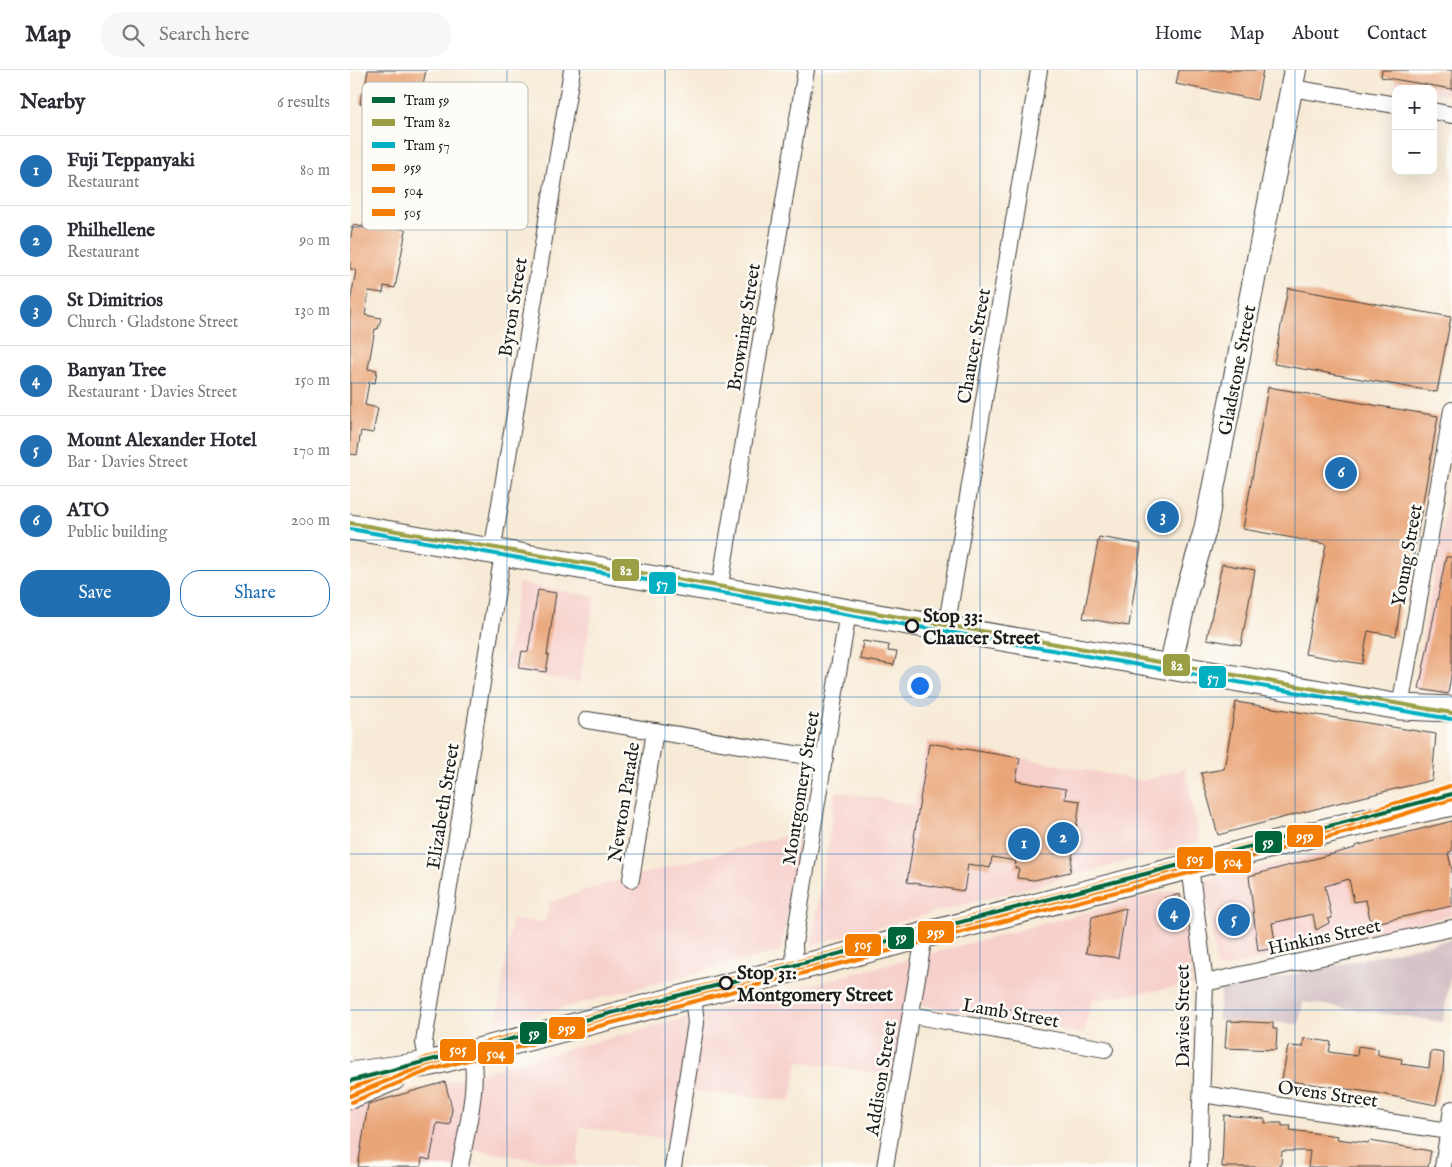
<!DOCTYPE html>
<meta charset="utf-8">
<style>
:root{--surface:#fff;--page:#f7f7f7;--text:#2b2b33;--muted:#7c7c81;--line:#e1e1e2;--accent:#1f6fb2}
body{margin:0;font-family:"IM FELL English",serif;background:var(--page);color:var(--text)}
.controls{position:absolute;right:15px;top:15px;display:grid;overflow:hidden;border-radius:10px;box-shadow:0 5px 20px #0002}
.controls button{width:45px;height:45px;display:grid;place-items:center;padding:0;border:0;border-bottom:1px solid var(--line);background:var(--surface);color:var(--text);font:25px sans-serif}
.you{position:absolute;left:569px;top:615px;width:18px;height:18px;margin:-12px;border:4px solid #fff;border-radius:50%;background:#1a73e8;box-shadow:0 0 0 8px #1a73e833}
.badge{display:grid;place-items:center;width:32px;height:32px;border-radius:50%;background:var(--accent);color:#fff;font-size:16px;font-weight:700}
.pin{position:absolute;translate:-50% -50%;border:2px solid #fff;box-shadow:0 1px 5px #0006}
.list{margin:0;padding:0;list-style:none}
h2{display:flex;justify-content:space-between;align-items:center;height:65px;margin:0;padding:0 20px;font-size:21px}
h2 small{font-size:16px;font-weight:400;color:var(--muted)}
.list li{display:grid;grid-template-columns:32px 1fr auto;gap:15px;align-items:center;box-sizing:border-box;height:70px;padding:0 20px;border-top:1px solid var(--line)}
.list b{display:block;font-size:19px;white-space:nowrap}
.list p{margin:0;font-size:16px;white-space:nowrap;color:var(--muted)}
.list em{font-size:16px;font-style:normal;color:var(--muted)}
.actions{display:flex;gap:10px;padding:15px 20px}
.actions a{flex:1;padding:11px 0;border:1px solid var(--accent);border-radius:20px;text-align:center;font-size:18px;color:var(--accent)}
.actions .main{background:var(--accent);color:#fff}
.icon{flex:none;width:28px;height:28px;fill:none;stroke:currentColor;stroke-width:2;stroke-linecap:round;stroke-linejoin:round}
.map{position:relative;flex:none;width:1102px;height:1097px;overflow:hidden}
header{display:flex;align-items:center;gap:30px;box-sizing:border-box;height:70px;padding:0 25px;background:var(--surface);border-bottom:1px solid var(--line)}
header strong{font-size:24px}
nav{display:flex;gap:28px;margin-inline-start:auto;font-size:18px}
.search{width:350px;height:45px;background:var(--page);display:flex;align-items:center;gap:12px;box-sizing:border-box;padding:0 18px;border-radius:20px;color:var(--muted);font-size:19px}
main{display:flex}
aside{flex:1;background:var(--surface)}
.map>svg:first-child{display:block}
</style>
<header>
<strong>Map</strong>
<div class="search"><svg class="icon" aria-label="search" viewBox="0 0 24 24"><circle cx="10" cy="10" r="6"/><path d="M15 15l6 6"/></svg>Search here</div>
<nav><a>Home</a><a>Map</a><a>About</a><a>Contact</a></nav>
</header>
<main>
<aside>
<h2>Nearby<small>6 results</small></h2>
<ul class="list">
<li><span class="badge">1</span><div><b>Fuji Teppanyaki</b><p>Restaurant</p></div><em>80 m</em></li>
<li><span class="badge">2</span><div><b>Philhellene</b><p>Restaurant</p></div><em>90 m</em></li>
<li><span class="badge">3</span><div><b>St Dimitrios</b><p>Church · Gladstone Street</p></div><em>130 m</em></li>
<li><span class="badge">4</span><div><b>Banyan Tree</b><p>Restaurant · Davies Street</p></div><em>150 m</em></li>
<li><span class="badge">5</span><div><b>Mount Alexander Hotel</b><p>Bar · Davies Street</p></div><em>170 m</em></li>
<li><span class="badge">6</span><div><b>ATO</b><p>Public building</p></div><em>200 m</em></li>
</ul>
<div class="actions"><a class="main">Save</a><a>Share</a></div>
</aside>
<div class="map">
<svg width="1102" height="1097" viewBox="0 0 1102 1097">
<rect width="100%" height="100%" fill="#fdfcf7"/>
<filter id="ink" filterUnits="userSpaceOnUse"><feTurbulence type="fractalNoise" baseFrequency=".02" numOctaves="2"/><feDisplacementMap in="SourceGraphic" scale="10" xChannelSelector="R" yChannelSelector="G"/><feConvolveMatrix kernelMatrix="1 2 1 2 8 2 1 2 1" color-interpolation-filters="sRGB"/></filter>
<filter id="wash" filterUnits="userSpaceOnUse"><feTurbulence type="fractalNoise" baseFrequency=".0096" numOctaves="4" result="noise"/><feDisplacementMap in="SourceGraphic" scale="20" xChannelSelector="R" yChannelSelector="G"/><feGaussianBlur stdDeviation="1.12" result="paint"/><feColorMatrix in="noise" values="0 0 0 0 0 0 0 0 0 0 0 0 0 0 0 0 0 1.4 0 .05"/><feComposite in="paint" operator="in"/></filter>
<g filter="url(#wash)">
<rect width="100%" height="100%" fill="#f7ead6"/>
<!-- built -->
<g fill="#f7d0cc">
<path d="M1047 0H1102V25L1083 22V19H1065L1045 15Z"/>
<path d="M1102 402V624L1064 619Z"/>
<path d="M169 513 245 527 229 613 154 599Z"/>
<path d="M577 670 794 711 835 698 850 772 461 875 481 754 485 721 565 735Z"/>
<path d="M1102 751V845L867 899 854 810 1005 776Z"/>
<path d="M450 762 431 881 146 955 162 850 195 852 200 832 255 814Z"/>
<path d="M825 819 832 822 842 915 742 930 734 964 563 934 551 1007 448 991 441 1031 341 1021 336 1072 230 1057 227 1096 119 1079 116 1097H0V1038L184 988Z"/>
</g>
<!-- industrial -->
<path fill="#d2bec3" d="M1102 869V896L1093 952 953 932 949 954 868 950 871 921Z"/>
<g id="blocks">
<!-- building -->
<g fill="#e9a477">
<path d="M18 0H76L73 14 68 13 62 43 10 34 12 22 14 23Z"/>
<path d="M829 0H913L907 30 826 14Z"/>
<path d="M1032 0H1102V19L1031 7Z"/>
<path d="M14 152 56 160 45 218 34 216 33 223 19 221 15 245 31 248 28 259H25L18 299 27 300 25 313 19 312 15 335 28 338 23 363 11 361 7 385 0 384V233L6 200 0 199V172L3 155 13 157Z"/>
<path d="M938 218 1101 247 1087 322 924 294Z"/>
<path d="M918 317 1088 346 1063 489 1057 488 1046 566 1018 561 1012 594 955 584 976 474 893 459Z"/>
<path d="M749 467 791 474 779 556 733 548Z"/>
<path d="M1096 487H1102V599L1098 624 1069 619Z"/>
<path d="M872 494 905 500 891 575 857 569Z"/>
<path d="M188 520 206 523 197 585H199L196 602 169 598 172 581 178 582Z"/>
<path d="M513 571 539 575 538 581 547 582 544 595 510 589Z"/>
<path d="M886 632 1086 664 1082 710 980 735 868 765 851 703 874 699Z"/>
<path d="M579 673 670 688 666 711 716 719 715 729 730 731 720 802 684 810 667 808 669 798H665L666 791 642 787 640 798 618 794 614 821 557 812Z"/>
<path d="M1102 751V781L1098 783 1102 800V836L1021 854 1016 830 1004 832 999 809 975 816 982 848 978 849 979 853 966 860 963 844 922 853 926 878 908 881 899 806 1005 778V776Z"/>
<path d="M830 824 834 859 818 862 815 828Z"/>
<path d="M776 838 768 888 736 883 742 847Z"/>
<path d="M877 951 923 953V959H927L926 980 875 978Z"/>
<path d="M954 968 981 972 979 982 1007 986 1008 976 1028 979V985L1052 989 1051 994 1079 998 1081 981 1094 983 1093 1002 1086 1035 1026 1023 932 1010 938 976 953 977Z"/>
<path d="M95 1012 102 1038 100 1055 87 1053 80 1090 72 1088 71 1097H8L18 1034Z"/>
<path d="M874 1045 915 1049V1053H932V1056H941L940 1060 988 1066 987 1069 1018 1073 1019 1071 1081 1081 1078 1097H958L960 1081H932L931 1095H929V1097H872Z"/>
</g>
</g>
</g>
<g filter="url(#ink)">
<use href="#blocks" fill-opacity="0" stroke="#3d3b38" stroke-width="1"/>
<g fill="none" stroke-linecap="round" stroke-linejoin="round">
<defs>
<g id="street">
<path d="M941 18 1046 35"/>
<path d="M1083 41 1102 45"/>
<path d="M142 482 222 0"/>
<path d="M369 521 456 0"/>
<path d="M596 559 689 0"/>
<path d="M1050 637 1102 340"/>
<path d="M237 650 475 689"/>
<path d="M840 796 855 913 849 1097"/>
<path d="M281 809 305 661"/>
<path d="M445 899 444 873 498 542"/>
<path d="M855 913 1102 858"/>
<path d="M561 945 755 979"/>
<path d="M78 994 74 973 75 965 153 483"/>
<path d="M852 1024 1099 1061"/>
<path d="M110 1097C115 1067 130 1012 121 983"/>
<path d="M323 1097 346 953 343 926"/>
<path d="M535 1097 574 866"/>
<path d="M1093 1097 1102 1039"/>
</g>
<path id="secondary" d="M820 598 837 521 855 460 945 0"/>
<g id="primary">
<path d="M0 457 769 588 1050 637 1102 639"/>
<path d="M0 1005 78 994 995 756 1102 733"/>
<path d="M0 1026 43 1008"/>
</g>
</defs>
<!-- street casing -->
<use href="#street" stroke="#3d3b38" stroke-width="18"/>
<!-- secondary casing -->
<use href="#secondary" stroke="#3d3b38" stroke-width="24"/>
<!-- primary casing -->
<use href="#primary" stroke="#3d3b38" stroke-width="27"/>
<!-- street -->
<use href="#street" stroke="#fff" stroke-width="16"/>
<!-- secondary -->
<use href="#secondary" stroke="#fff" stroke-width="22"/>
<!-- primary -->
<use href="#primary" stroke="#fff" stroke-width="25"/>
<defs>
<path id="bus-1" d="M0 1026 78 994 995 756 1102 722"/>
<path id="bus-2" d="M2 1032 80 1000 997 762 1102 729"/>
<path id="bus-3" d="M0 1019 76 988 993 750 1100 716"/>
</defs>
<!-- bus-1 casing -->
<use href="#bus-1" stroke="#fdfcf7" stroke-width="8"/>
<!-- bus-2 casing -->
<use href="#bus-2" stroke="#fdfcf7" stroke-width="8"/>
<!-- bus-3 casing -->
<use href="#bus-3" stroke="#fdfcf7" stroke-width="8"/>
<!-- bus-1 -->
<use href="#bus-1" stroke="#f47d01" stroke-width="4"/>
<!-- bus-2 -->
<use href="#bus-2" stroke="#f47d01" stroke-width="4"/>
<!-- bus-3 -->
<use href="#bus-3" stroke="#f47d01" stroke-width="4"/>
<defs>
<path id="tram-1" d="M0 1011 1102 724"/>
<path id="tram-2" d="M0 453C367 516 735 578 1102 643"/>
<path id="tram-3" d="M0 459C367 523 734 584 1101 649"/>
</defs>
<!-- tram-1 casing -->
<use href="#tram-1" stroke="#fdfcf7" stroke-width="8"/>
<!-- tram-2 casing -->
<use href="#tram-2" stroke="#fdfcf7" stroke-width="8"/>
<!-- tram-3 casing -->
<use href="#tram-3" stroke="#fdfcf7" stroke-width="8"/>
<!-- tram-1 -->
<use href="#tram-1" stroke="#00653a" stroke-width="4"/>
<!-- tram-2 -->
<use href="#tram-2" stroke="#9b9f44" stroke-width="4"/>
<!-- tram-3 -->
<use href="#tram-3" stroke="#03b0c2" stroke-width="4"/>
</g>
</g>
<!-- grid -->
<path fill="none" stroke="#1f6fb2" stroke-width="1" stroke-opacity="0.55" d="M157 0V1097M315 0V1097M472 0V1097M630 0V1097M787 0V1097M945 0V1097M0 157H1102M0 313H1102M0 470H1102M0 627H1102M0 784H1102M0 940H1102"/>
<!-- markers -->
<g fill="#fdfcf7" stroke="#1c1c1c" stroke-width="2.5">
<circle cx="562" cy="556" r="6"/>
<circle cx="376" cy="913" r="6"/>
</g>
<g text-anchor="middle" stroke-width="5" stroke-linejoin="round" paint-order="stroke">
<!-- street labels -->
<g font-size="19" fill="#1c1c1c" stroke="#fdfcf7">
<text transform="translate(162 237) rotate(-81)" y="7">Byron Street</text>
<text transform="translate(393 257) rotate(-81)" y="7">Browning Street</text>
<text transform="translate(623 276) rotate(-80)" y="7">Chaucer Street</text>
<text transform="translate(886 300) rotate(-79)" y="7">Gladstone Street</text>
<text transform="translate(1056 485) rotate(-80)" y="7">Young Street</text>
<text transform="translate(450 718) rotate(-81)" y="7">Montgomery Street</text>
<text transform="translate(273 732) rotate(-81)" y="7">Newton Parade</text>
<text transform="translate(92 736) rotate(-81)" y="7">Elizabeth Street</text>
<text transform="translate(974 866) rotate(-12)" y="7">Hinkins Street</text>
<text transform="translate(661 942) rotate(10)" y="7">Lamb Street</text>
<text transform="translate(832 946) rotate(-90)" y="7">Davies Street</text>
<text transform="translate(530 1008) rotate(-81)" y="7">Addison Street</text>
<text transform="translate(978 1023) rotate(8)" y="7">Ovens Street</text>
</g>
<!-- stop labels -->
<g font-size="19" font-weight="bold" fill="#1c1c1c" stroke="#fdfcf7" text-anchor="start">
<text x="573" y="552">Stop 33:<tspan x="573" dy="22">Chaucer Street</tspan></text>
<text x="387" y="909">Stop 31:<tspan x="387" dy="22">Montgomery Street</tspan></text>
</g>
</g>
<!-- legend -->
<rect x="12" y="12" width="166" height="148" rx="8" fill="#fdfcf7" stroke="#bab9b5" stroke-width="1"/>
<rect x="22" y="27" width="23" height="6" fill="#00653a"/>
<rect x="22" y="49" width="23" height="7" fill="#9b9f44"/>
<rect x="22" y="72" width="23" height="6" fill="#03b0c2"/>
<rect x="22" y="94" width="23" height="7" fill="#f47d01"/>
<rect x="22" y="117" width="23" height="6" fill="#f47d01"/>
<rect x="22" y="139" width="23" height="7" fill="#f47d01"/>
<g font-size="14" fill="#1c1c1c">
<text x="54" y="35">Tram 59</text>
<text x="54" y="57">Tram 82</text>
<text x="54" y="80">Tram 57</text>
<text x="54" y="102">959</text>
<text x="54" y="125">504</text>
<text x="54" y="147">505</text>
</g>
<g stroke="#fdfcf7" stroke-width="2">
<rect x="261" y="488" width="29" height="24" rx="5" fill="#9b9f44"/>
<rect x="298" y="501" width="29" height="24" rx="5" fill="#03b0c2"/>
<rect x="812" y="583" width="29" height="24" rx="5" fill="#9b9f44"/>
<rect x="848" y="595" width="29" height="24" rx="5" fill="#03b0c2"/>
<rect x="936" y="754" width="38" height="24" rx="5" fill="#f47d01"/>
<rect x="904" y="760" width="29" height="24" rx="5" fill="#00653a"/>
<rect x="826" y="776" width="38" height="24" rx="5" fill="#f47d01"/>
<rect x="864" y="780" width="38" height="24" rx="5" fill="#f47d01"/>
<rect x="567" y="850" width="38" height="24" rx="5" fill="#f47d01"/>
<rect x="537" y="856" width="28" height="24" rx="5" fill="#00653a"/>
<rect x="494" y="863" width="38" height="24" rx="5" fill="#f47d01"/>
<rect x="198" y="946" width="38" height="24" rx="5" fill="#f47d01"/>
<rect x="169" y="951" width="29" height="24" rx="5" fill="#00653a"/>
<rect x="89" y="968" width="38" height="24" rx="5" fill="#f47d01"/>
<rect x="127" y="971" width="38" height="24" rx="5" fill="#f47d01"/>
</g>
<g font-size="14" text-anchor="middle" font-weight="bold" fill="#fff">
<text x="276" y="505">82</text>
<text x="312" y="518">57</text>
<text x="827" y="600">82</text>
<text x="863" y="612">57</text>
<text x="955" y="771">959</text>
<text x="918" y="777">59</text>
<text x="845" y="793">505</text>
<text x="883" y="796">504</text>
<text x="586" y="867">959</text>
<text x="551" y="872">59</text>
<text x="513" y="879">505</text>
<text x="217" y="963">959</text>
<text x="184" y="968">59</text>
<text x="108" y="984">505</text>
<text x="146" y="988">504</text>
</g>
</svg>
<div class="controls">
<button>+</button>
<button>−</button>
</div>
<div class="you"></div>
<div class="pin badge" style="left:674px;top:774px">1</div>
<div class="pin badge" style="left:713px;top:768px">2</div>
<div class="pin badge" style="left:813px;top:447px">3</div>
<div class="pin badge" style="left:824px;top:844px">4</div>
<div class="pin badge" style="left:884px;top:850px">5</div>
<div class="pin badge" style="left:991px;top:403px">6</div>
</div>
</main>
